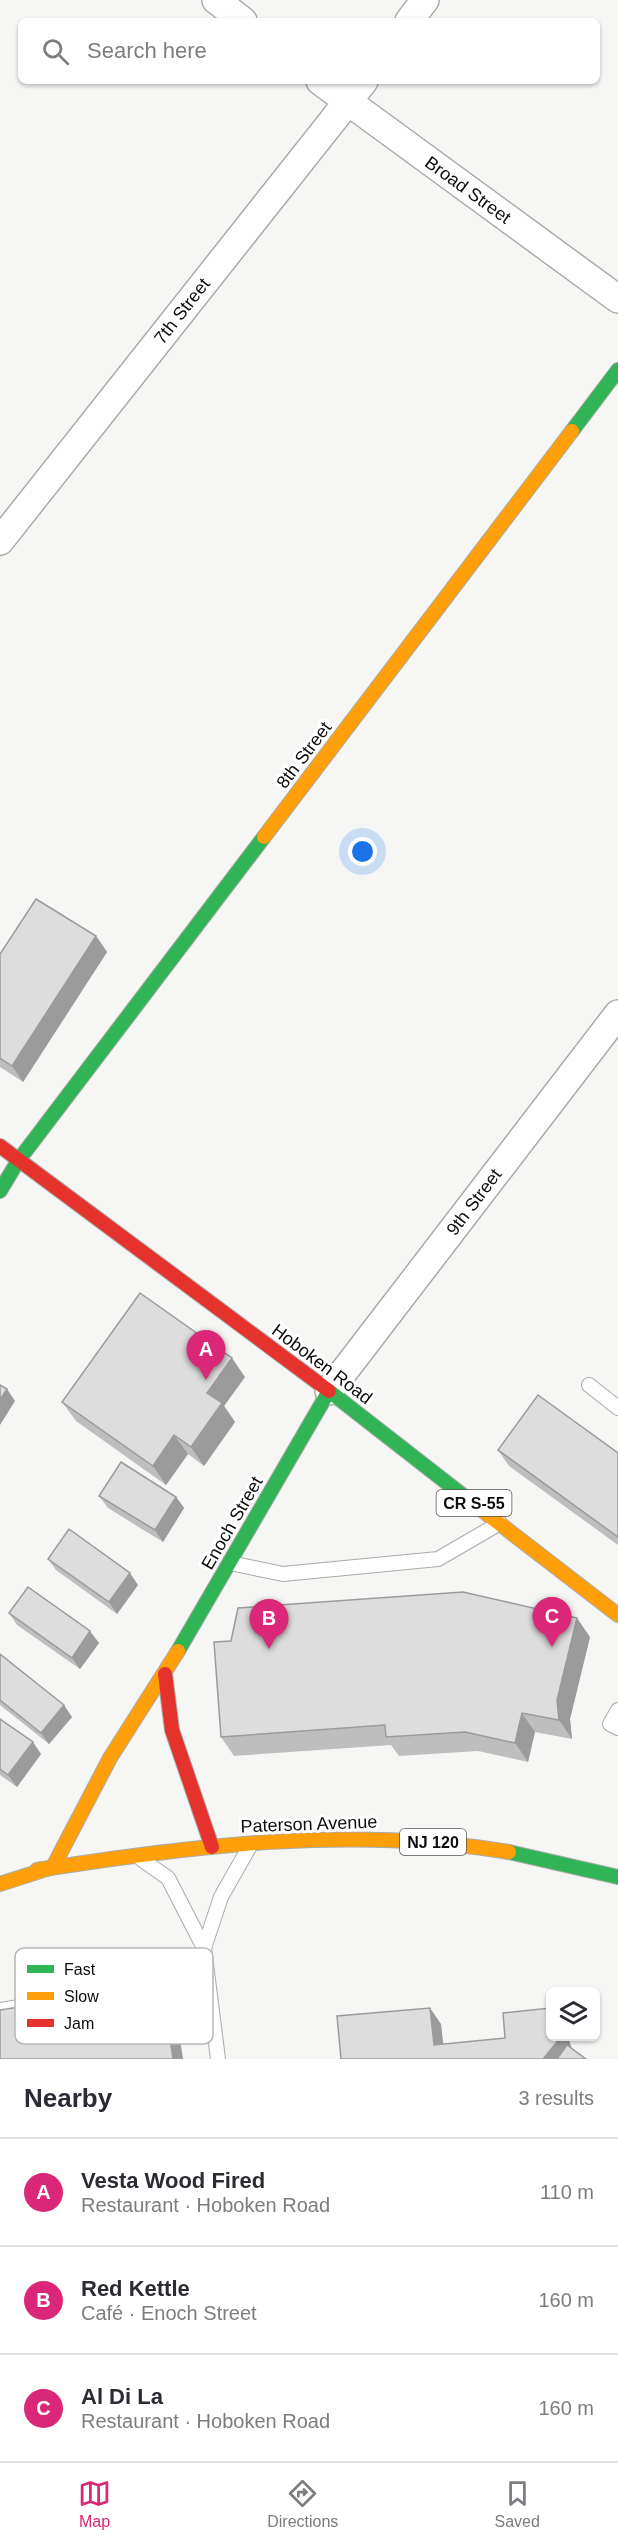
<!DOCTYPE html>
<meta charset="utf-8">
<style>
:root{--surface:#fff;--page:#f2f2f3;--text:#2b2b33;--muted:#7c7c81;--line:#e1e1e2;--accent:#db2777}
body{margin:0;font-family:Helvetica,sans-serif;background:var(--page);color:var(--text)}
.controls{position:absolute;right:18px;bottom:18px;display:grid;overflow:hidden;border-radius:9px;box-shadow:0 2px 4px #0004}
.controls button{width:54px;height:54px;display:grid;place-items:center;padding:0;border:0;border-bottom:2px solid var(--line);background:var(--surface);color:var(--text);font:30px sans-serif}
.you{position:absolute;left:363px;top:852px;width:21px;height:21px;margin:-15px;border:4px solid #fff;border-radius:50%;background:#1a73e8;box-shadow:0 0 0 9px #1a73e833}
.badge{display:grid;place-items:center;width:39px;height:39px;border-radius:50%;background:var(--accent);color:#fff;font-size:20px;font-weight:700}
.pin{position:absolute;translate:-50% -50px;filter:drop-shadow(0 2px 3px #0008)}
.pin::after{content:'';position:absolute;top:32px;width:21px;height:18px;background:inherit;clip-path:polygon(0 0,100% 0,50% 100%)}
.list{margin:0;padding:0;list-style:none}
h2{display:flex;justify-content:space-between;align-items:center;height:78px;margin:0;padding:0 24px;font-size:26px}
h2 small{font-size:20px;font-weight:400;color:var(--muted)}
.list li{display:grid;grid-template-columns:39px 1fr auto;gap:18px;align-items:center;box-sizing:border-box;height:108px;padding:0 24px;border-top:2px solid var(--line)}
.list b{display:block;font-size:22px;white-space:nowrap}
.list p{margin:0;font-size:20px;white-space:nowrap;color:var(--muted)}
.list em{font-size:20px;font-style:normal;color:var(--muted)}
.icon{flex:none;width:33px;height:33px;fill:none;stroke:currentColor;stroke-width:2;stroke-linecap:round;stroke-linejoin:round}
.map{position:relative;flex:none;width:618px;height:2059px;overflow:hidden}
.search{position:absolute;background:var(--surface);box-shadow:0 2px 4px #0004;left:18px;right:18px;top:18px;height:66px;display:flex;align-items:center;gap:15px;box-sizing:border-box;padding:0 21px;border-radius:9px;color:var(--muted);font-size:22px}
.sheet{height:402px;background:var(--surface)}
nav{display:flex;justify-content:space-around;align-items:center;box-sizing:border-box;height:84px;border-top:2px solid var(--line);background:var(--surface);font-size:16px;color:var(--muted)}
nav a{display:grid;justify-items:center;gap:3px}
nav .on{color:var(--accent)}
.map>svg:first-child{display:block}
</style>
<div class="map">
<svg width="618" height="2059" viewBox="0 0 618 2059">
<rect width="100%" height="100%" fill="#f6f7f5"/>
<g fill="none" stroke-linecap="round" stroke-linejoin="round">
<defs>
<g id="lane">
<path d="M589 1385 618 1408"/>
<path d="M230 1563 283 1574 438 1559 500 1523"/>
<path d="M618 1710 610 1724 618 1728"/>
<path d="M141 1859 168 1878 204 1948 218 2059"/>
<path d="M204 1948 221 1897 251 1844"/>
<path d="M0 2010 207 1975"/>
</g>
<g id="street">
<path d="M216 0 243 21"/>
<path d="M409 21 425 0"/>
<path d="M320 81 618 299"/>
<path d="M0 541 364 81"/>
<path d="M329 1391 618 1014"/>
</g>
<g id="fast">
<path d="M572 431 618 370"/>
<path d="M0 1191 18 1161 264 837"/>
<path d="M178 1651 329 1391 465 1497"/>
<path d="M509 1852 618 1877"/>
</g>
<g id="slow">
<path d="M264 837 572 431"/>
<path d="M465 1497 618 1615"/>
<path d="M53 1867 110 1758 178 1651"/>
<path d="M37 1870C194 1846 351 1825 509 1852"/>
<path d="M0 1884 53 1867"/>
</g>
<g id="jam">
<path d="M0 1146 329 1391"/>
<path d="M165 1674 172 1730 212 1847"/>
</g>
</defs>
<!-- lane casing -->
<use href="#lane" stroke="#aaaba9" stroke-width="16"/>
<!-- street casing -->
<use href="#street" stroke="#aaaba9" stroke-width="30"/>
<!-- fast casing -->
<use href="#fast" stroke="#aaaba9" stroke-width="16"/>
<!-- slow casing -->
<use href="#slow" stroke="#aaaba9" stroke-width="16"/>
<!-- jam casing -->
<use href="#jam" stroke="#aaaba9" stroke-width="16"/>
<!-- lane -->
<use href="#lane" stroke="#fefefe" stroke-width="14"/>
<!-- street -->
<use href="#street" stroke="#fefefe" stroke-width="27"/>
<!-- fast -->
<use href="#fast" stroke="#30b455" stroke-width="14"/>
<!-- slow -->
<use href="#slow" stroke="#ff9f0a" stroke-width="14"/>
<!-- jam -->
<use href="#jam" stroke="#e5322d" stroke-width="14"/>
</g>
<!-- wall -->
<g fill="#bdbebd">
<path d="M96 936 107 952 23 1082 0 1067V954Z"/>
<path d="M245 1377 224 1406 235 1422 204 1466 188 1454 166 1485 76 1421 62 1402Z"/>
<path d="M498 1450 618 1453V1545L509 1466Z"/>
<path d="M99 1496 176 1497 184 1508 163 1542 108 1508Z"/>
<path d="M48 1559 138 1585 117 1614 56 1570Z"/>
<path d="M9 1613 99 1643 80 1669 17 1625Z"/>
<path d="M590 1637 570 1719 572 1739 535 1732 528 1762 478 1751 399 1756 391 1745 234 1756 221 1737Z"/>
<path d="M0 1654 72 1717 49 1744 0 1705Z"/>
<path d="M0 1719 41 1754 17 1787 0 1775Z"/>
</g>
<!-- shaded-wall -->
<g fill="#9a9b9a">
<path d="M96 936 107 952 23 1082 12 1066Z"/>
<path d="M232 1358 245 1377 224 1406 235 1422 204 1466 191 1447 207 1393Z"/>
<path d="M7 1389 15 1401 0 1425V1400Z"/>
<path d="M174 1435 188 1454 166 1485 153 1466Z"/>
<path d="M176 1497 184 1508 163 1542 155 1530Z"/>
<path d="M130 1573 138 1585 117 1614 109 1602Z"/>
<path d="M577 1618 590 1637 570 1719 572 1739 559 1720 557 1700Z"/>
<path d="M90 1631 99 1643 80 1669 72 1658Z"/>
<path d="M64 1705 72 1717 49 1744 41 1733Z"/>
<path d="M522 1713 535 1732 528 1762 515 1743Z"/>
<path d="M33 1742 41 1754 17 1787 8 1775Z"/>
<path d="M162 1985 175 2004 183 2059H173Z"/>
<path d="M430 2008 441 2024 445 2059 434 2045Z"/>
<path d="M561 2037H568L573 2052 567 2059H543Z"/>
</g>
<!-- building -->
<g fill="#dcdddc" stroke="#9a9b9a" stroke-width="1.5">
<path d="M36 899 96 936 12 1066 0 1058V954Z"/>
<path d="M140 1293 232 1358 207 1393 222 1403 191 1447 174 1435 153 1466 62 1402Z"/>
<path d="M0 1385 7 1389 0 1400Z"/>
<path d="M538 1395 618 1453V1537L498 1450Z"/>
<path d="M121 1462 176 1497 155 1530 99 1496Z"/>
<path d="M69 1529 130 1573 109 1602 48 1559Z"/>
<path d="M28 1587 90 1631 72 1658 9 1613Z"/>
<path d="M463 1592 577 1618 557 1700 559 1720 522 1713 515 1743 465 1732 386 1737 385 1725 221 1737 214 1642 231 1641 238 1608Z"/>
<path d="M0 1654 64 1705 41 1733 0 1700Z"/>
<path d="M0 1719 33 1742 8 1775 0 1769Z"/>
<path d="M162 1985 173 2059H0V2010Z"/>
<path d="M430 2008 434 2045 505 2038 503 2013 550 2008V2037H561L543 2059H341L337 2016Z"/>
<path d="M567 2045 586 2059H557Z"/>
</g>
<g text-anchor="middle" stroke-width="6" stroke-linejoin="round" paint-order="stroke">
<!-- shield labels -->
<g fill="#fff" stroke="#555654" stroke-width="1.5">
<rect x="436.5" y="1490" width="75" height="26" rx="4.5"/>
<rect x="400" y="1829" width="66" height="26" rx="4.5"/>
</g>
<g font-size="16" font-weight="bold" fill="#0c0d0b">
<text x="474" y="1509">CR S-55</text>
<text x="433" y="1848">NJ 120</text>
</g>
<!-- street labels -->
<g font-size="18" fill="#0c0d0b" stroke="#fff">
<text transform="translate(468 190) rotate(36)" y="6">Broad Street</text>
<text transform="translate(182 311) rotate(-52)" y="6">7th Street</text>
<text transform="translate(304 755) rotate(-53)" y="6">8th Street</text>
<text transform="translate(474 1202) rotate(-53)" y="6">9th Street</text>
<text transform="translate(322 1364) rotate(37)" y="6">Hoboken Road</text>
<text transform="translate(232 1523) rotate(-60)" y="6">Enoch Street</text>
<text transform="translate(309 1824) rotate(-2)" y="6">Paterson Avenue</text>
</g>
</g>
<!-- legend -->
<rect x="15" y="1948" width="198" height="96" rx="9" fill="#fff" stroke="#b6b6b6" stroke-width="1.5"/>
<rect x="27" y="1965" width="27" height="8" fill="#30b455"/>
<rect x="27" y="1992" width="27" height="8" fill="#ff9f0a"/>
<rect x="27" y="2019" width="27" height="8" fill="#e5322d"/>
<g font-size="16" fill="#0c0d0b">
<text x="64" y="1975">Fast</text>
<text x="64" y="2002">Slow</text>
<text x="64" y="2029">Jam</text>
</g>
</svg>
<div class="controls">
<button><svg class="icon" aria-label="layers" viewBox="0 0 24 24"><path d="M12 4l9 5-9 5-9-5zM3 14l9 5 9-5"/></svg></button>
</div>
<div class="you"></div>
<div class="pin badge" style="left:206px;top:1380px">A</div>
<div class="pin badge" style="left:269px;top:1649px">B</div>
<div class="pin badge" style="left:552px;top:1647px">C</div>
<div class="search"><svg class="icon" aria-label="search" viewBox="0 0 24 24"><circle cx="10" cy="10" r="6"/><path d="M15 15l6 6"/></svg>Search here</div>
</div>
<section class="sheet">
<h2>Nearby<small>3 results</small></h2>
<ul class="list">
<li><span class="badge">A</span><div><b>Vesta Wood Fired</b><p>Restaurant · Hoboken Road</p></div><em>110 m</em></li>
<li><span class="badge">B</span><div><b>Red Kettle</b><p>Café · Enoch Street</p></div><em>160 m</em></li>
<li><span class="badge">C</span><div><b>Al Di La</b><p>Restaurant · Hoboken Road</p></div><em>160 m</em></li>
</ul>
</section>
<nav>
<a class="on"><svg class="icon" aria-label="map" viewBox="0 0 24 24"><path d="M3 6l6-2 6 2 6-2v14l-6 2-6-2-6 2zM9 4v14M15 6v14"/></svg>Map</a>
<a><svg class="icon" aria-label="directions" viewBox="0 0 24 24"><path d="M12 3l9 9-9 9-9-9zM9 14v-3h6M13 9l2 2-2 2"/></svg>Directions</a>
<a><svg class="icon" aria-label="saved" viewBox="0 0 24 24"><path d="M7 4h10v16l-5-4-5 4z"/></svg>Saved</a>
</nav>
